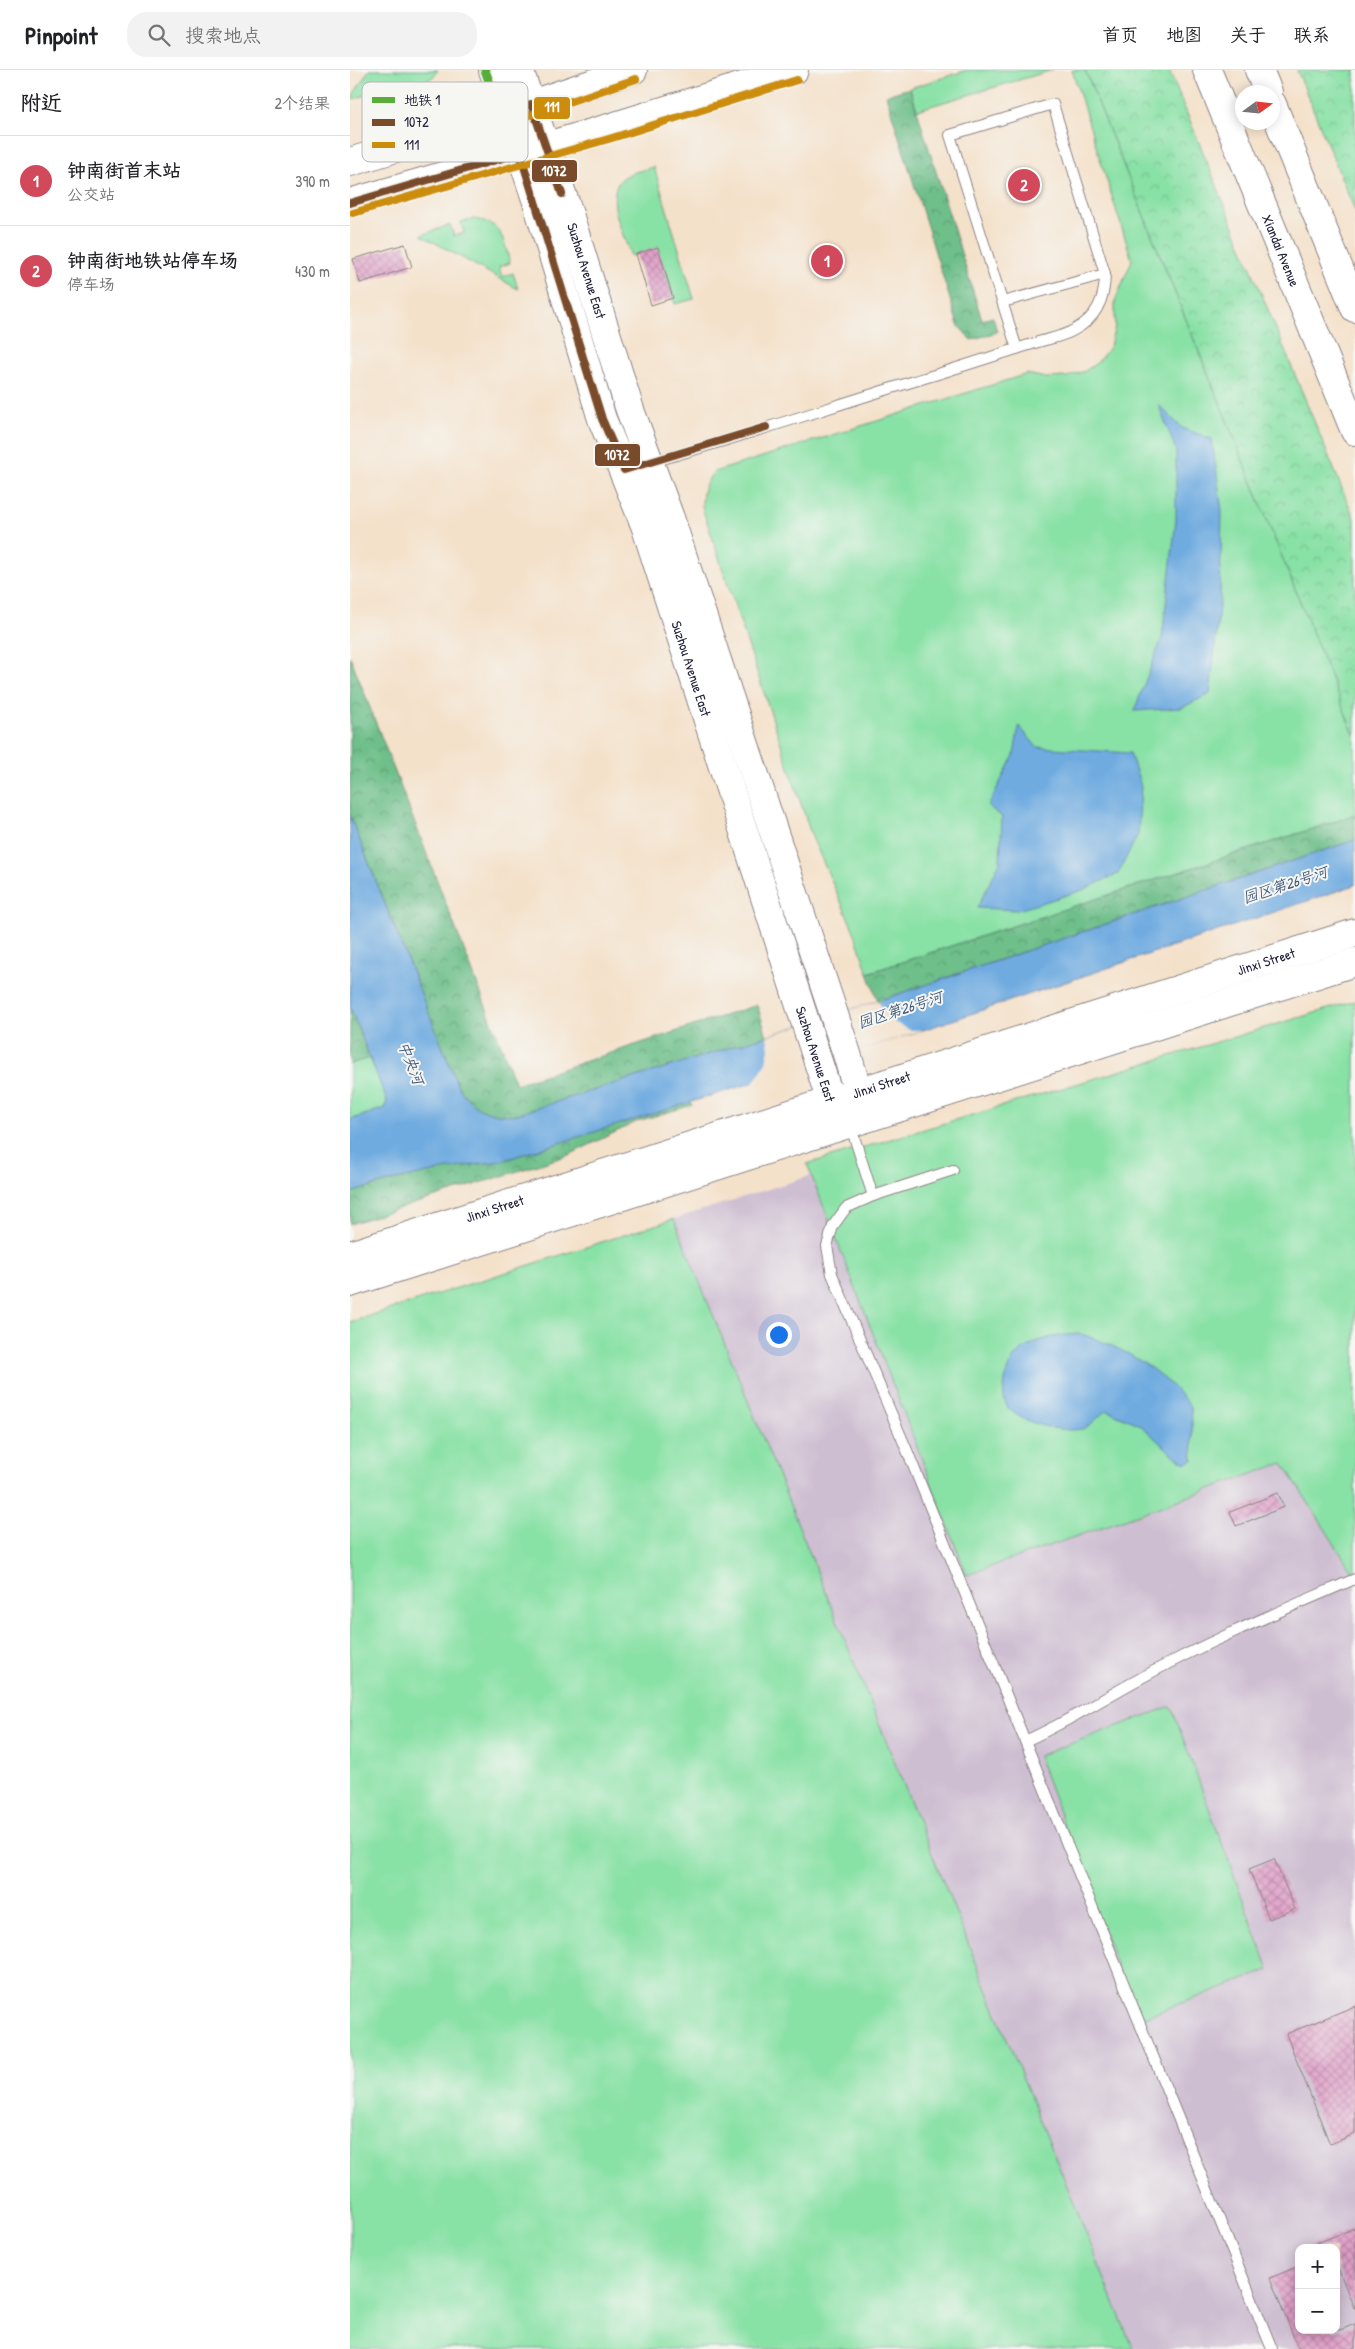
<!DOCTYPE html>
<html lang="zh">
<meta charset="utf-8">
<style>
:root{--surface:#fff;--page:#f2f2f2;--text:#202124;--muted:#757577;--line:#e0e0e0;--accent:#d1495b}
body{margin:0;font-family:"Patrick Hand","LXGW WenKai TC",sans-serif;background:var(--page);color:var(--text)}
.controls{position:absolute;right:15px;bottom:15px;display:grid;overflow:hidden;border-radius:10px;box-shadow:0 2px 12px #0003}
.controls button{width:45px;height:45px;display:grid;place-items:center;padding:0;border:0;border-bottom:1px solid var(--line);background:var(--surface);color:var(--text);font:25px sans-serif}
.compass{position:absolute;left:885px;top:15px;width:45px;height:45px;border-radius:50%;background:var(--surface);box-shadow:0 2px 12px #0003;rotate:75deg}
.you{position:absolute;left:428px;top:1264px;width:18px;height:18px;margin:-12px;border:4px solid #fff;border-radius:50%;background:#1a73e8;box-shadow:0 0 0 8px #1a73e833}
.badge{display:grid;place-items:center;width:32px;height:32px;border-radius:50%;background:var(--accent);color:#fff;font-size:16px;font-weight:700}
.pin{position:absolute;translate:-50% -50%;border:2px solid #fff;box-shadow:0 1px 5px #0006}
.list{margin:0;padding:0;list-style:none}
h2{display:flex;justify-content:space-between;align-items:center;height:65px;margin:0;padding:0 20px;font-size:21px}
h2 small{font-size:16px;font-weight:400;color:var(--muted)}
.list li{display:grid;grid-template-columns:32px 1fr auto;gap:15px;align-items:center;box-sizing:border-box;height:90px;padding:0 20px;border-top:1px solid var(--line)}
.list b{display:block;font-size:19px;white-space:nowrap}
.list p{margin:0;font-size:16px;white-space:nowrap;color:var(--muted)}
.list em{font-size:16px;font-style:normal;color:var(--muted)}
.icon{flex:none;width:28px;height:28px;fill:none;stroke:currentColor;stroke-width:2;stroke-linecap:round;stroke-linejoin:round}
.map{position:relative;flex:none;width:1005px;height:2279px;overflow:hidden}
header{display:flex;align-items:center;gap:30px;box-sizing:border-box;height:70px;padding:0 25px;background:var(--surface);border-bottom:1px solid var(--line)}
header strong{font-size:24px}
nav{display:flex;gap:28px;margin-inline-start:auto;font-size:18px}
.search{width:350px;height:45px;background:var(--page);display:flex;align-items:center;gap:12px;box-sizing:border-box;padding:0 18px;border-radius:20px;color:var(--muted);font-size:19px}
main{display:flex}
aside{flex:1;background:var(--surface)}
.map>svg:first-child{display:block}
</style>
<header>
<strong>Pinpoint</strong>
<div class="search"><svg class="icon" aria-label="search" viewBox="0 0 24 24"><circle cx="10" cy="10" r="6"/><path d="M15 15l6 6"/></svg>搜索地点</div>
<nav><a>首页</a><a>地图</a><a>关于</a><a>联系</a></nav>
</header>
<main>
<aside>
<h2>附近<small>2个结果</small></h2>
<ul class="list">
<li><span class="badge">1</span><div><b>钟南街首末站</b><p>公交站</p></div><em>390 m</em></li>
<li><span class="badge">2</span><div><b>钟南街地铁站停车场</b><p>停车场</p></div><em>430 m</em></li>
</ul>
</aside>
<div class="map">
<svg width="1005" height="2279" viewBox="0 0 1005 2279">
<defs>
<pattern id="forest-crowns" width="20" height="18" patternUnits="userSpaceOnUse" patternTransform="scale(1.25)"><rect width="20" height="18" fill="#6ebf8a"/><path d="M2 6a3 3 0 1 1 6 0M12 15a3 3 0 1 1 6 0" fill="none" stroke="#5a9b72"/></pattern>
<pattern id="park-crowns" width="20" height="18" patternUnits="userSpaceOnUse" patternTransform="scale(1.25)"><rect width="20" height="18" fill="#88e1a5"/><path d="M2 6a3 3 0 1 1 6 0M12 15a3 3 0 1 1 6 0" fill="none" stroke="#75c18f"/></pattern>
<pattern id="building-cross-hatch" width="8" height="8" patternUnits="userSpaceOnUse" patternTransform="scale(1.25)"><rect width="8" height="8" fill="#e09fc8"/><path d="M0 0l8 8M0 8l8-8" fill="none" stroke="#b581a4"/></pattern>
</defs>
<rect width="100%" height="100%" fill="#f6f6f2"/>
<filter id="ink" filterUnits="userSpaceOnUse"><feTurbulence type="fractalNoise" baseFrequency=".02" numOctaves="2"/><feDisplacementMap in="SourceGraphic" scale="10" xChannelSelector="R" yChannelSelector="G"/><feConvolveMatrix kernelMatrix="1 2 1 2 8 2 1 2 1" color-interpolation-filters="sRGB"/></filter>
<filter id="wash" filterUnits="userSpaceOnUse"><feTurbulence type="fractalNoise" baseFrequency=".0096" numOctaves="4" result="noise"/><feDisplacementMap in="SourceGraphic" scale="20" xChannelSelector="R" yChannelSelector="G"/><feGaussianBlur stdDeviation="1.12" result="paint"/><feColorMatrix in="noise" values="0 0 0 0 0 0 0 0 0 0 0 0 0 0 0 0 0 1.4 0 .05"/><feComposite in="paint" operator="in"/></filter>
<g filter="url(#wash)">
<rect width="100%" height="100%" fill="#f4e1ca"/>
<!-- industrial -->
<path fill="#cebed1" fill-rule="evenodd" d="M1005 933V2279H783L324 1149ZM949 2178H986V2260H949Z"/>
<!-- green -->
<g fill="#88e1a5" stroke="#558270">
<path d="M19 0H88L83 7 65 17 63 11 0 30Z"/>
<path d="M617 0H703L567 40 560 18Z"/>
<path d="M722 0H735L1005 667V745L518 903 503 859 462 767 352 437C352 422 354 413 364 402L677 304 696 308 717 307 735 301 748 292 760 276 765 256V231L782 190Z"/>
<path d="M304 97 344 229 325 234 308 178 281 186C274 165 249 118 278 105 285 101 295 100 304 97Z"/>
<path d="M122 149C152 151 153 168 160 193L149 197 152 207 163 203 168 219 71 165 100 155 104 166 114 163 111 152Z"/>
<path d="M1005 931V1506L933 1393 617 1505 457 1094Z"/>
<path d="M20 988 37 1031 35 1038 0 1050V994Z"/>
<path d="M324 1149 783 2279H0V1252Z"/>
<path d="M821 1636 919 1900 787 1950 688 1686Z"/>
</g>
<!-- forest -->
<g fill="url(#forest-crowns)" stroke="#487062">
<path d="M560 18 632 250 643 247 647 262 621 270 608 255 536 25Z"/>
<path d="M0 586 166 1014 407 935 417 966 168 1044C143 1047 121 1039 108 1016L0 746Z"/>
<path d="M1005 745V770L528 931 518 903Z"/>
<path d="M0 937 20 988 0 994Z"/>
<path d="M341 1031 342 1035 288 1051 219 1085 0 1154V1123L45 1109 86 1100 151 1091Z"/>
</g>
<!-- park -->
<g fill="url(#park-crowns)" stroke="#558270">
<path d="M735 0H819L1005 450V667Z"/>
<path d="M947 0H1005V141Z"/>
</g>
<!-- water -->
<g fill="#70abe0" stroke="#49668e">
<path d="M808 334 832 358 862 369 872 441 870 528 860 624 831 638 784 641 812 568 826 450V380Z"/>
<path d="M669 656 687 677 780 683 791 716 788 764 768 804 730 821 668 840 627 838 650 792 652 747 638 736 664 685Z"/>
<path d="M0 746 108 1016C121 1039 143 1047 168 1044L528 931 1005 770V815L573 960 151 1091C99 1098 50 1107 0 1123V1050L35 1038 37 1031 0 937Z"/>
<path d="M731 1264C767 1276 799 1292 825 1319 830 1324 837 1331 840 1337 843 1342 842 1381 843 1390L836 1393 826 1387 789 1354 756 1340C749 1346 741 1356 732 1359 713 1363 665 1353 656 1334 652 1327 654 1318 655 1311 659 1273 699 1265 731 1264Z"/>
</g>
<!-- pier -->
<path fill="#f4e1ca" d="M528 931 540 950 560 960H573L401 1015 410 1003 416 992 419 979 417 966Z"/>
<g id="blocks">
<!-- building -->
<g fill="url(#building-cross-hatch)">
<path d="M55 174 62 197 10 213 3 189Z"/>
<path d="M308 177 323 228 301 235 286 184Z"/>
<path d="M928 1423 934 1437 886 1456 880 1442Z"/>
<path d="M924 1789 945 1839 919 1849 899 1799Z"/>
<path d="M1005 1936V2064L980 2074 936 1964Z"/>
<path d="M1005 2158V2238H1004L986 2193V2178L957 2177Z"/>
<path d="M949 2196V2260H990L1005 2254V2279H950L949 2276 948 2278 920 2208Z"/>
</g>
</g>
</g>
<g filter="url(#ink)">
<use href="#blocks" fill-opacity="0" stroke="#8b8282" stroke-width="1"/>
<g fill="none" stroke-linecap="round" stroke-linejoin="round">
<defs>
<g id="lane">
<path d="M653 232 755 204"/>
<path d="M302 392C399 365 494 332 591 303 622 293 653 283 685 273 697 269 713 267 724 260 747 248 755 229 755 204L703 34 600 65 667 279"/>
<path d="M500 1054 523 1126"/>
<path d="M603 1100 523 1126 496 1138 483 1156 477 1176 482 1204 556 1378 922 2279"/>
<path d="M675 1671C716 1653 752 1629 791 1608 860 1570 933 1540 1005 1509"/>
</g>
<g id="secondary">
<path id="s1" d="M143 0 187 132 252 349 295 455 481 1032 500 1053"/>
<path id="s2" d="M169 0 217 138 280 340 320 448 497 984 508 1022 500 1053"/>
<path id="s3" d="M0 1185 1005 863"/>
<path d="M0 1213 1005 892"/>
</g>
<g id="primary">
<path id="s4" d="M857 0 1005 361"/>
<path d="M909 0 918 22"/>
<path d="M922 34 1005 238"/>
<path d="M0 92 98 62 283 0"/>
<path d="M0 133 259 58 444 0"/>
</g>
</defs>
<!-- lane casing -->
<use href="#lane" stroke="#8b8282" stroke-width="12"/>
<!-- secondary casing -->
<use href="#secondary" stroke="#8b8282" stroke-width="30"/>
<!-- primary casing -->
<use href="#primary" stroke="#8b8282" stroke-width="30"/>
<!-- lane -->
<use href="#lane" stroke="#fff" stroke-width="10"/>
<!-- secondary -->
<use href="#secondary" stroke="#fff" stroke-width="28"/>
<!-- primary -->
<use href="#primary" stroke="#fff" stroke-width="28"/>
<defs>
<g id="bus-1">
<path d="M84 67 181 34 212 124"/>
<path d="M0 133 170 83 252 349 274 400 416 357"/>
</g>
<g id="bus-2">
<path d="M118 66 286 9"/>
<path d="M3 143 262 68 447 10"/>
</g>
</defs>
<!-- bus-1 casing -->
<use href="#bus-1" stroke="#f6f6f2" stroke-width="11"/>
<!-- bus-2 casing -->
<use href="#bus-2" stroke="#f6f6f2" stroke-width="11"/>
<!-- bus-1 -->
<use href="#bus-1" stroke="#7a4b2a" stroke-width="8"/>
<!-- bus-2 -->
<use href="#bus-2" stroke="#cc8c0c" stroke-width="8"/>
<defs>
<path id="metro-1" d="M135 0 158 64"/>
</defs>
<!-- metro-1 casing -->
<use href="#metro-1" stroke="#f6f6f2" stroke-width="12"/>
<!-- metro-1 -->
<use href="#metro-1" stroke="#59ad39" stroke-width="9"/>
</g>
</g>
<g text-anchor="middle" stroke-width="4" stroke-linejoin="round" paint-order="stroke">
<!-- street labels -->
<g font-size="14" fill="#22223b" stroke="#f6f6f2">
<text dy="5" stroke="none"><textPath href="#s4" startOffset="195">Xiandai Avenue</textPath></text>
<text dy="5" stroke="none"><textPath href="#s2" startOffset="212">Suzhou Avenue East</textPath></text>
<text dy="5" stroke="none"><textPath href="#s1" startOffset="631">Suzhou Avenue East</textPath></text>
<text dy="5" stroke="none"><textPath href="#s3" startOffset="962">Jinxi Street</textPath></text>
<text dy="5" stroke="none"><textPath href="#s1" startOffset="1036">Suzhou Avenue East</textPath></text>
<text dy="5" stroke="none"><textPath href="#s3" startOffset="558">Jinxi Street</textPath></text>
<text dy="5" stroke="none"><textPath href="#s3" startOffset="152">Jinxi Street</textPath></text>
</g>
<!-- water labels -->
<g font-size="15" font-style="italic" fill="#41597d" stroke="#f6f6f2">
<text transform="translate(935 815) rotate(-18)" y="5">园区第26号河</text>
<text transform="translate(550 940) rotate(-18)" y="5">园区第26号河</text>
<text transform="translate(61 993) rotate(69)" y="5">中央河</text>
</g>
</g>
<!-- legend -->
<rect x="12" y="12" width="166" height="80" rx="8" fill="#f6f6f2" stroke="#b6b6bb" stroke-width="1"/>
<rect x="22" y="27" width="23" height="6" fill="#59ad39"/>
<rect x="22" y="49" width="23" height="7" fill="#7a4b2a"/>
<rect x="22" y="72" width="23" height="6" fill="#cc8c0c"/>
<g font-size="14" fill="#22223b">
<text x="54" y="35">地铁 1</text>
<text x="54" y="57">1072</text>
<text x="54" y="80">111</text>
</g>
<g stroke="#f6f6f2" stroke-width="2">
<rect x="183" y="26" width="38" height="24" rx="5" fill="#cc8c0c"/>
<rect x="181" y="89" width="47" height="24" rx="5" fill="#7a4b2a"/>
<rect x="244" y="373" width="47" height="24" rx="5" fill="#7a4b2a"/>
</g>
<g font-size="14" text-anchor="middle" font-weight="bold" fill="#fff">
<text x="202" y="42">111</text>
<text x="204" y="106">1072</text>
<text x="267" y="390">1072</text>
</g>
</svg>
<div class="controls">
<button>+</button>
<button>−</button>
</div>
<svg class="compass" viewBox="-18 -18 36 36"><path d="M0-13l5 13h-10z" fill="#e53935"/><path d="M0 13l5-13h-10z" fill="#757577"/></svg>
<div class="you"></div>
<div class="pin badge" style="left:477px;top:191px">1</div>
<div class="pin badge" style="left:674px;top:115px">2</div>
</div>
</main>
